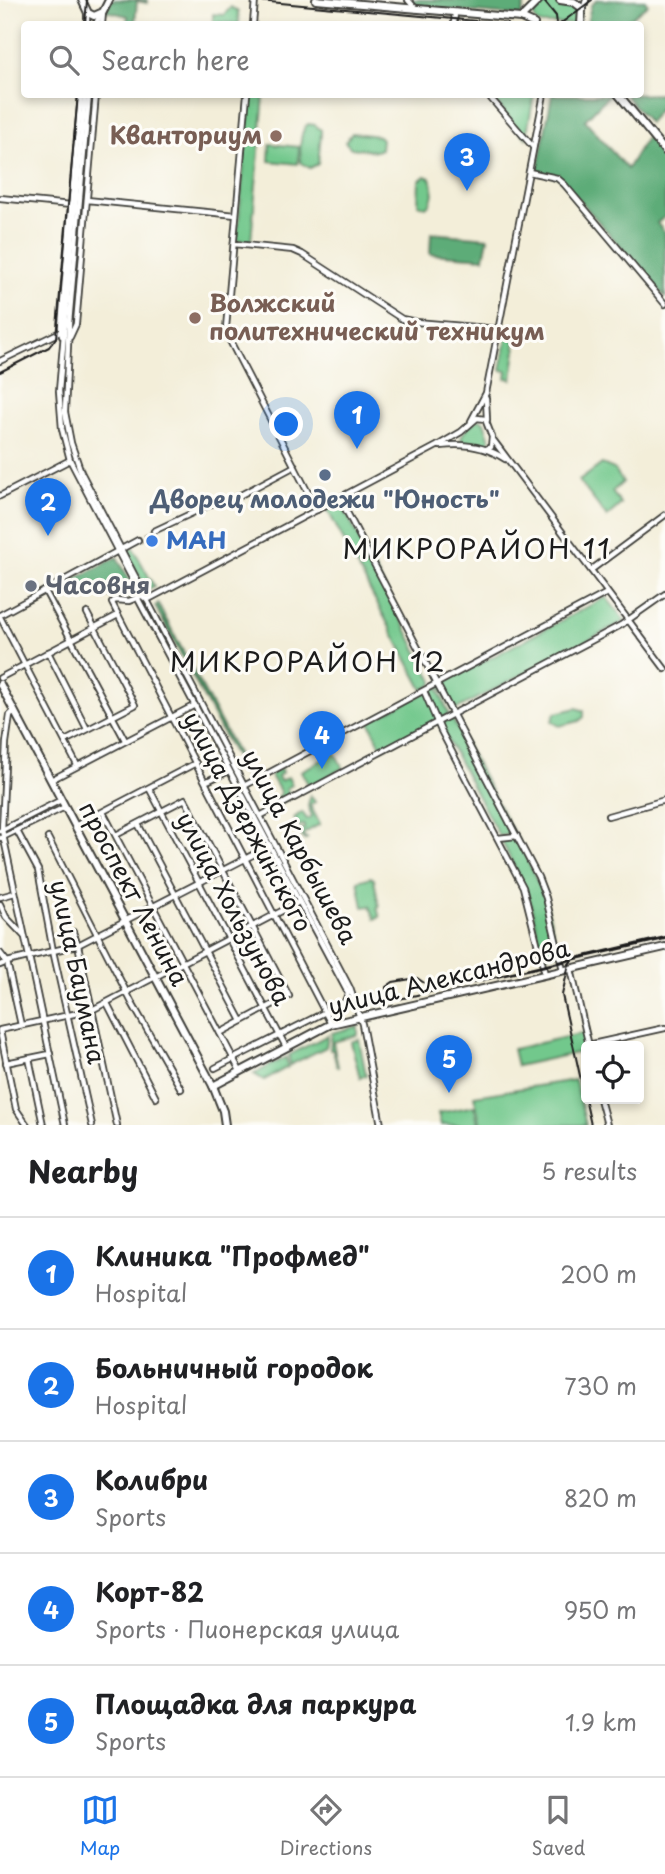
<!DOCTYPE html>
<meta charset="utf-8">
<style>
:root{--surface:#fff;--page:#f2f2f2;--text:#202124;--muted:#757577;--line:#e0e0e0;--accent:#1a73e8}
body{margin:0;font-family:"Playpen Sans",sans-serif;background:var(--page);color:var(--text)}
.controls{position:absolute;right:21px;bottom:21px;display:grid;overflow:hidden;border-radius:7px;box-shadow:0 4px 10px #0003}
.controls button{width:63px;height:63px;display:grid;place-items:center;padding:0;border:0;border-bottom:2px solid var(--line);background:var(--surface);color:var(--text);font:35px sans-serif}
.you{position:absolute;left:287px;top:425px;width:24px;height:24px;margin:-18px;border:5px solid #fff;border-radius:50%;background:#1a73e8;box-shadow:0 0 0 10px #1a73e833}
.badge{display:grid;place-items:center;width:46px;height:46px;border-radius:50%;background:var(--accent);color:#fff;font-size:23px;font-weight:700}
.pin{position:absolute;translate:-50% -58px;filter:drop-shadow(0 2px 4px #0008)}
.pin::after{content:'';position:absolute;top:37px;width:24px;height:21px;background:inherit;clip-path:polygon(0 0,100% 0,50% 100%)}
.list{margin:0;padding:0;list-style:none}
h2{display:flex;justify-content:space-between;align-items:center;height:91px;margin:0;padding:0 28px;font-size:30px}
h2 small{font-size:23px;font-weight:400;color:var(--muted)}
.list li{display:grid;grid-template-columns:46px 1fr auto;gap:21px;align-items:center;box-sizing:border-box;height:112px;padding:0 28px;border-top:2px solid var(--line)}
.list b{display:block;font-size:26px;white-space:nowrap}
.list p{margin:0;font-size:23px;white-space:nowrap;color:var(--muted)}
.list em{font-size:23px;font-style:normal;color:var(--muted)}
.icon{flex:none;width:38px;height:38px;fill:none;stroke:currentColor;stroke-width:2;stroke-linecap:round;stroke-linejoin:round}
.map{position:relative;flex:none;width:665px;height:1125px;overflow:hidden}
.search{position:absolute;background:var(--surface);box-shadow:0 4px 10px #0003;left:21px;right:21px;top:21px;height:77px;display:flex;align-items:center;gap:18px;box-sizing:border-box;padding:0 24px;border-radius:7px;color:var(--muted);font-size:26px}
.sheet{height:651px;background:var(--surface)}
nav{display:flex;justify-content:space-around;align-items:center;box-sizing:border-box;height:98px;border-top:2px solid var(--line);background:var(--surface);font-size:19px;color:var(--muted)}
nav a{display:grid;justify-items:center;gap:4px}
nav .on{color:var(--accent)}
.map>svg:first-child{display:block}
</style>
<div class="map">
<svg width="665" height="1125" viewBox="0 0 665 1125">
<rect width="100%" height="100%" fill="#fdfcf7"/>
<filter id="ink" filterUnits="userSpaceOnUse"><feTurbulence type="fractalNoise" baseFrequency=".0143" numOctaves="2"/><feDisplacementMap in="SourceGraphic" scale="14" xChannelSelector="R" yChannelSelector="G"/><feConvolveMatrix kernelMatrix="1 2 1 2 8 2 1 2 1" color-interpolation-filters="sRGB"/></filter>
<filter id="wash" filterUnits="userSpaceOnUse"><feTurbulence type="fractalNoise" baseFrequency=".00686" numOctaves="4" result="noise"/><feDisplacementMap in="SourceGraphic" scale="28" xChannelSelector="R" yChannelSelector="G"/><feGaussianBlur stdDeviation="1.57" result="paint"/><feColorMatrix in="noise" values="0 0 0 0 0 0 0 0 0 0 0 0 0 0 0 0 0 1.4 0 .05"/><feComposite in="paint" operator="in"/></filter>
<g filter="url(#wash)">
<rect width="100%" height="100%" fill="#f3eed9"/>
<!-- green -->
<g fill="#72c88c" stroke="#477254" stroke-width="2">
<path d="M545 0 572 4 579 8V24H538C530 14 534 6 545 0Z"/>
<path d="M231 7 238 12 239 24 213 22V14L224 15Z"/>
<path d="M250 95H264L251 241 237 240Z"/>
<path d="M490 95H534L526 138Z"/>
<path d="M308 124 315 125 321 130V134L318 164 310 168 301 163C300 152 299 131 308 124Z"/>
<path d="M352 133 379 136 382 139 381 149 376 151 351 148 345 142Z"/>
<path d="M270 144 299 147 298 164 269 161Z"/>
<path d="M425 176 430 178C435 185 434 202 426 207L418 204 419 181Z"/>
<path d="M508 332 513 334 516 351 512 379 506 378 507 371 501 370Z"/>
<path d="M480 419 484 422 490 440 488 446 464 443 461 439C462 432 473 421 480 419Z"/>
<path d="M602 464 614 469 623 482 612 492 621 504 607 517 579 481Z"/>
<path d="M335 504 342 505 433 681V684L423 690 327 509Z"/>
<path d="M129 548H133L154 586 147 590 127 553Z"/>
<path d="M606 597 625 621 453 711 439 685Z"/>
<path d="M437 686 449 714 382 749 369 721Z"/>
<path d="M577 708 584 711V717L579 721 559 726 552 721 555 713Z"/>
<path d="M452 718 514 834 499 836 439 724Z"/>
<path d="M335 753 343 768 309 786 301 771Z"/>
<path d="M281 769 282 773 278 776 280 781 288 777 292 785 286 789 289 794 294 793 295 795 273 807V803L281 793 270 774Z"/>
<path d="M310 795 315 802 310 805 320 824 303 834 305 838H308L304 840 298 830 304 829V825L298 826 294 818 302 812 307 819 312 816 308 807Z"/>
<path d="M517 838 545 898 558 952 543 956 529 897 501 840Z"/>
<path d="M371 877 374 879 379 907 377 908 380 917 375 919 370 906 363 907 358 881Z"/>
<path d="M358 1026V1035L333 1042 338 1067H337L333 1050H330L332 1033Z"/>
<path d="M584 1033 586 1051 517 1066 513 1049Z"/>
<path d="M328 1035 326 1047 290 1065 289 1055Z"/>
<path d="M359 1039 366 1075 360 1078 351 1042Z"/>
<path d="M286 1057 288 1067 264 1080 254 1074Z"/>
<path d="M575 1080 586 1125H481L474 1096Z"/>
<path d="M474 1106 479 1125H441L438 1113Z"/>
</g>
<!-- forest -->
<g fill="#5dac78" stroke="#3c644a" stroke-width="2">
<path d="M111 0H147V3L137 1 135 24H127L128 16 106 11Z"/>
<path d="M410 0H526L521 16 416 7Z"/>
<path d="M597 0H645L648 4 623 24H587L591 5Z"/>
<path d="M665 94V101L649 123 625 95Z"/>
<path d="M552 95H609L585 120 627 169 647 136 665 158V217L657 223 665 233V297L559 177 537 172Z"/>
<path d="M431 233 488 238 484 258 430 254Z"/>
<path d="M117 557 137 594 128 598 52 591Z"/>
<path d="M158 604 249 776 247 779 155 606Z"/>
</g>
</g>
<g filter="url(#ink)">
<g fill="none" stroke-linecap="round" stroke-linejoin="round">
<!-- minor-tunnel -->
<g stroke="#d3cebd" stroke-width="4.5" stroke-dasharray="4.5 2" stroke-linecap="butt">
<path d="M138 540 154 531"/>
<path d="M140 543 156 534"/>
</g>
<defs>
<g id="minor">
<path d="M408 0 416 9"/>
<path d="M583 10 586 0"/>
<path d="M87 12V24"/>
<path d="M96 24 100 15"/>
<path d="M102 24 103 12"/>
<path d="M253 24 255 0"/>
<path d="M454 24 455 12"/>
<path d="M85 94 59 391 62 429 70 460 140 594 147 600 350 988 362 1024 381 1125"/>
<path d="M89 94 69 323 65 412 71 443 81 472 147 599"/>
<path d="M247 94 226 328 228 337 317 510"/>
<path d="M487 94 533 147"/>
<path d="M529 172 557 178 564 184 665 304"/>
<path d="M0 198 71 205"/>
<path d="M87 200 236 215"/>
<path d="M234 244 293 250 302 254 402 319 416 322 498 329"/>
<path d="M62 336 61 327 81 94"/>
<path d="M70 337 76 324 96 94"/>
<path d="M0 361 62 331"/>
<path d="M486 398 487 420"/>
<path d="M471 421 486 393 544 94"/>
<path d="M494 441 665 669"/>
<path d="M440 446C463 443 486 446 505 459"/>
<path d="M0 496 70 460"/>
<path d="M340 499 538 877 546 898 563 970"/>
<path d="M154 531 218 501 233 499 295 466"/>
<path d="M591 570 665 515"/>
<path d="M45 591 125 740"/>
<path d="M137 597 348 993 345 1002 215 1068"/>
<path d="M139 597 129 601 115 600 112 603 331 1024"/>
<path d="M147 600 437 446 461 432 477 418 485 419 492 437 491 447 486 449"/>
<path d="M0 615 138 540"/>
<path d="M0 617 77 765"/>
<path d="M48 652 87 729"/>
<path d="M0 678 118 615"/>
<path d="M424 691 441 731 523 887 545 974"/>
<path d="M14 711 10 715 6 743 2 830 65 1125"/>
<path d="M65 741 135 705 87 613"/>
<path d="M51 780 195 705"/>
<path d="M207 781 229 771"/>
<path d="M244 786 607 593"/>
<path d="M149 788 286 1047"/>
<path d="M103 812 240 1071"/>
<path d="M260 816 621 625 665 594"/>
<path d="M608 816 665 800"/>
<path d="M138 824 242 1021"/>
<path d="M75 826 196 763"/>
<path d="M0 831 61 800"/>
<path d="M17 831 38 870 53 951 92 1125"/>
<path d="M116 835 185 799 289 996 220 1033"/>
<path d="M1 838 65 807"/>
<path d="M48 838 132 1003 181 1089"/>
<path d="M498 838 517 836"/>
<path d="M0 897 15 893"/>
<path d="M0 904 6 917 24 936"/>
<path d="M73 932 78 945 117 1125"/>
<path d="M0 953 7 962 21 1025"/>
<path d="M0 965 7 962 78 945 270 846"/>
<path d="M571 969 589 1046"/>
<path d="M107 1003 156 1098"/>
<path d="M0 1030 92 1010 299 902"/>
<path d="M0 1031 16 1109 27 1125"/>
<path d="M588 1045 665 1028"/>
<path d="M29 1058 43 1125"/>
<path d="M6 1063 50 1054"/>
<path d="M600 1099 607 1125"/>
</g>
<g id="major">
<path d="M82 0 88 13 94 16 103 12 109 0"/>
<path d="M316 0 521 18 534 24"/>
<path d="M560 0 574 2 582 8 581 24"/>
<path d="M521 18 539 0"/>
<path d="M618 94 665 151"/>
<path d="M0 684 213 1086 223 1111 225 1125"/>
<path d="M213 1086 331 1024 665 947"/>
</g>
</defs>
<!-- minor casing -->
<use href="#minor" stroke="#3c3c38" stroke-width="8"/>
<!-- major casing -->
<use href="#major" stroke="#3c3c38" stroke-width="10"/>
<!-- minor -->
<use href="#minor" stroke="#fff" stroke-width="4.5"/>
<!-- major -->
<use href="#major" stroke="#fff" stroke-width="6"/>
<!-- tram -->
<g stroke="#1c1c1c" stroke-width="2">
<path d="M248 0 508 24"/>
<path d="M543 0 556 16 557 24"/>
<path d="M85 24 87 0"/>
<path d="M560 24 592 0"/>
<path d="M0 372 49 347 56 338 78 94"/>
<path d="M665 937 440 990 433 989 417 978 393 982 386 987V993L392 999H399L665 939"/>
<path d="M575 957 569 964 562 995 591 1125"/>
</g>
</g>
</g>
<!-- markers -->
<g fill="#8d6e63" stroke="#fdfcf7" stroke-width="2.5">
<circle cx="276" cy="136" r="7"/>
<circle cx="195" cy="318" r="7"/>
</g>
<circle fill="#5c6f8a" stroke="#fdfcf7" stroke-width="2.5" cx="325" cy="475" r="7"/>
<circle fill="#3f7fe0" stroke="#fdfcf7" stroke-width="2.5" cx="152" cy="541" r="7"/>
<circle fill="#6b7280" stroke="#fdfcf7" stroke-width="2.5" cx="31" cy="586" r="7"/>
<g text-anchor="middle" stroke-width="6" stroke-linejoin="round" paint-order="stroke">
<!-- education labels -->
<g font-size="24" font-weight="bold" fill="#785e54" stroke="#fdfcf7" text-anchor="end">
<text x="262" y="144">Кванториум</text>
<text x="209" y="312" text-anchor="start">Волжский<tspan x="209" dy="28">политехнический техникум</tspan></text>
</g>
<!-- service labels -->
<g font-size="24" font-weight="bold" fill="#4e5e75" stroke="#fdfcf7">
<text x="325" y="508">Дворец молодежи "Юность"</text>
</g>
<!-- shop labels -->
<g font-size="24" font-weight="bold" fill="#366cbe" stroke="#fdfcf7" text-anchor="start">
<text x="166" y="549">МАН</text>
</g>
<!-- worship labels -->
<g font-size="24" font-weight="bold" fill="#5b616d" stroke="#fdfcf7" text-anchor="start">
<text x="45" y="594">Часовня</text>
</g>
<!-- street labels -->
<g font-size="24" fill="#1c1c1c" stroke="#fdfcf7">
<text transform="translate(247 822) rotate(62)" y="8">улица Дзержинского</text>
<text transform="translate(299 847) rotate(62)" y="8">улица Карбышева</text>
<text transform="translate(133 894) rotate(62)" y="8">проспект Ленина</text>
<text transform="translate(233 909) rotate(62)" y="8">улица Хользунова</text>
<text transform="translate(77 972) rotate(78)" y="8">улица Баумана</text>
<text transform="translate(449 978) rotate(-14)" y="8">улица Александрова</text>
</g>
<!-- quarter labels -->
<g font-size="28" letter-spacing="2" fill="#1c1c1c" stroke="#fdfcf7">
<text x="477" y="559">МИКРОРАЙОН 11</text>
<text x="308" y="672">МИКРОРАЙОН 12</text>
</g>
</g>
</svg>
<div class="controls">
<button><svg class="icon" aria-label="locate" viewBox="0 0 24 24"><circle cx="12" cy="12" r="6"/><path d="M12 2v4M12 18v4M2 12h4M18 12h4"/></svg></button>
</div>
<div class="you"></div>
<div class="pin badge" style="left:357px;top:449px">1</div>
<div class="pin badge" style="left:48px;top:536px">2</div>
<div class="pin badge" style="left:467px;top:191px">3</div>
<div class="pin badge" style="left:322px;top:769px">4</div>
<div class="pin badge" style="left:449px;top:1093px">5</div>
<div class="search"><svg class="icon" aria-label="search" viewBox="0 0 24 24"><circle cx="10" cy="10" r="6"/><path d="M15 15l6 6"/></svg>Search here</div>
</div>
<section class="sheet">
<h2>Nearby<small>5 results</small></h2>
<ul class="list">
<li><span class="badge">1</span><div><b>Клиника &quot;Профмед&quot;</b><p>Hospital</p></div><em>200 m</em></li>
<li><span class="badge">2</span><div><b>Больничный городок</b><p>Hospital</p></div><em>730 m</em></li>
<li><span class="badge">3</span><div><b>Колибри</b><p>Sports</p></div><em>820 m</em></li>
<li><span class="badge">4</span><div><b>Корт-82</b><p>Sports · Пионерская улица</p></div><em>950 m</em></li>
<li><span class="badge">5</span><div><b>Площадка для паркура</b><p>Sports</p></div><em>1.9 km</em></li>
</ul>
</section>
<nav>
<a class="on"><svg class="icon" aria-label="map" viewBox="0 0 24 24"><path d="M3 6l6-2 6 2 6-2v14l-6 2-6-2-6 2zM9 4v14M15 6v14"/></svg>Map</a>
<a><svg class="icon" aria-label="directions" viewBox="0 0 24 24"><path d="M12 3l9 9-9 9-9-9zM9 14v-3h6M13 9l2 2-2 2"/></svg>Directions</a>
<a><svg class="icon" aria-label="saved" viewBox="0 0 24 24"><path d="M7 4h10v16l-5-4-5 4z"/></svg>Saved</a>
</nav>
